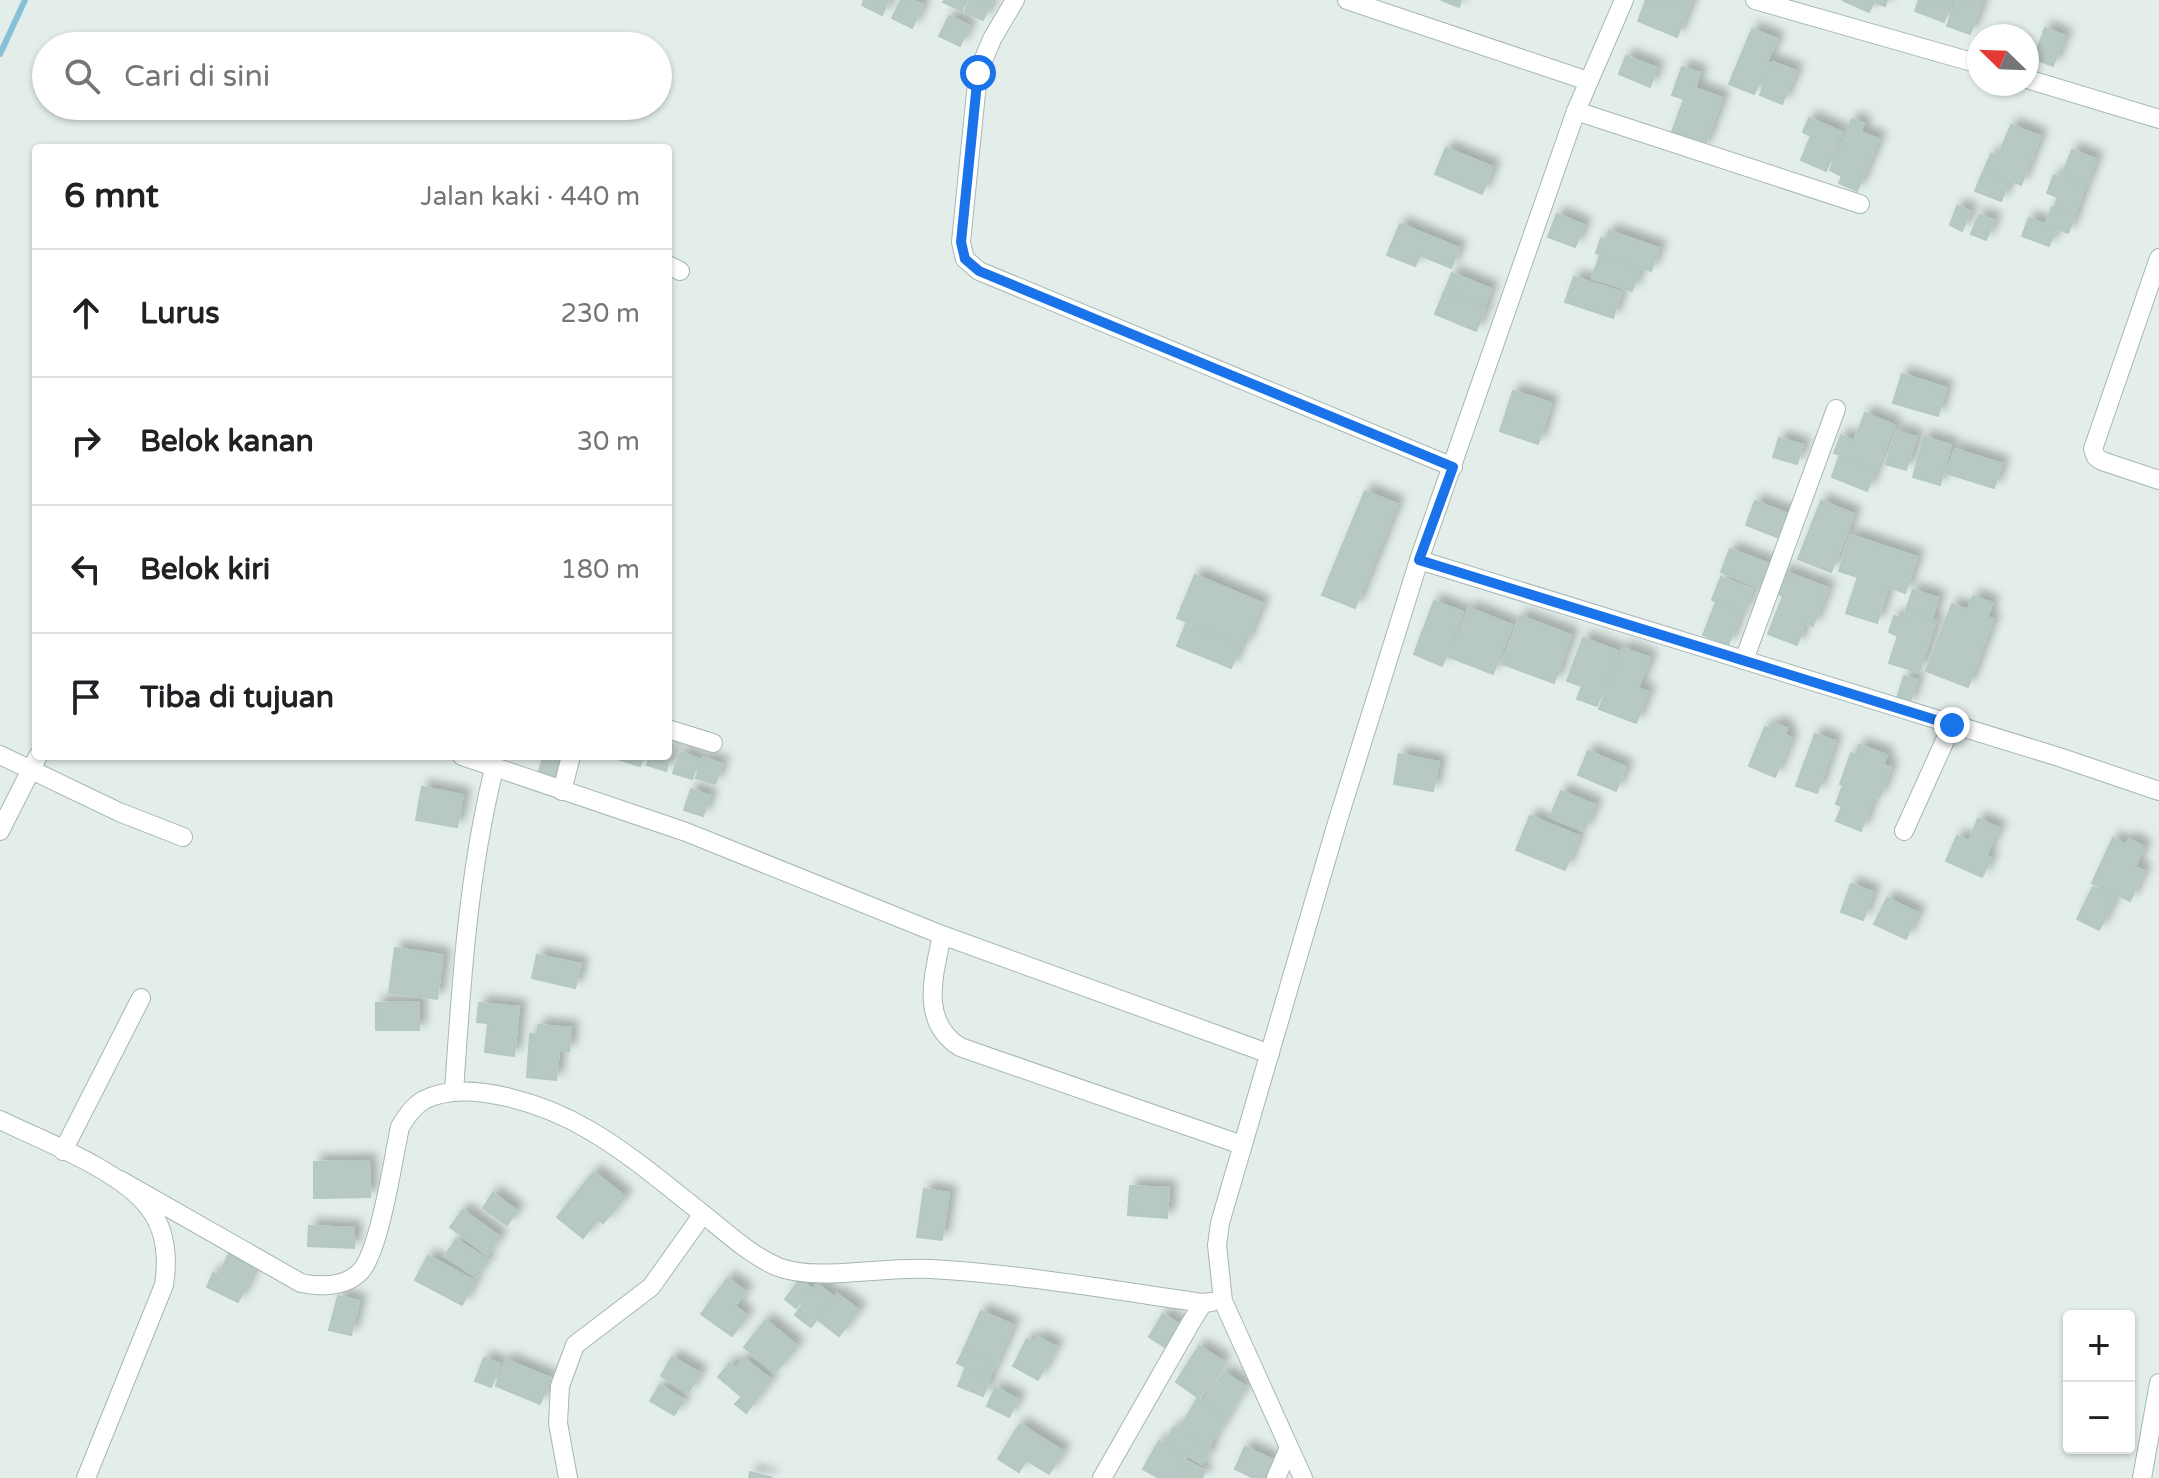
<!DOCTYPE html>
<html lang="id">
<meta charset="utf-8">
<style>
:root{--surface:#fff;--page:#f2f2f2;--text:#202124;--muted:#757577;--line:#e0e0e0}
body{margin:0;font-family:"Varela Round",sans-serif;background:var(--page);color:var(--text)}
.controls{position:absolute;right:24px;bottom:24px;display:grid;overflow:hidden;border-radius:8px;box-shadow:0 2px 6px #0004}
.controls button{width:72px;height:72px;display:grid;place-items:center;padding:0;border:0;border-bottom:2px solid var(--line);background:var(--surface);color:var(--text);font:40px sans-serif}
.compass{position:absolute;left:1967px;top:24px;width:72px;height:72px;border-radius:50%;background:var(--surface);box-shadow:0 2px 6px #0004;rotate:293deg}
.stop{position:absolute;width:24px;height:24px;margin:-18px;border:6px solid #1a73e8;border-radius:50%;background:#fff}
.stop.end{background:#1a73e8;border-color:#fff;box-shadow:0 2px 8px #0008}
.list{margin:0;padding:0;list-style:none}
h2{display:flex;justify-content:space-between;align-items:center;height:104px;margin:0;padding:0 32px;font-size:34px}
h2 small{font-size:26px;font-weight:400;color:var(--muted)}
.list li{display:grid;grid-template-columns:52px 1fr auto;gap:24px;align-items:center;box-sizing:border-box;height:128px;padding:0 32px;border-top:2px solid var(--line)}
.list b{display:block;font-size:30px;white-space:nowrap}
.list em{font-size:26px;font-style:normal;color:var(--muted)}
.icon{flex:none;width:44px;height:44px;fill:none;stroke:currentColor;stroke-width:2;stroke-linecap:round;stroke-linejoin:round}
.map{position:relative;flex:none;width:2159px;height:1478px;overflow:hidden}
.search{position:absolute;background:var(--surface);box-shadow:0 2px 6px #0004;left:32px;top:32px;width:640px;height:88px;display:flex;align-items:center;gap:20px;box-sizing:border-box;padding:0 28px;border-radius:44px;color:var(--muted);font-size:30px}
.panel{position:absolute;background:var(--surface);box-shadow:0 2px 6px #0004;left:32px;top:144px;width:640px;height:616px;border-radius:8px}
.map>svg:first-child{display:block}
</style>
<div class="map">
<svg width="2159" height="1478" viewBox="0 0 2159 1478">
<defs>
<filter id="shadow"><feDropShadow dx="7" dy="-7" stdDeviation="4" flood-color="#0004"/></filter>
</defs>
<rect width="100%" height="100%" fill="#e3eeeb"/>
<g fill="none" stroke-linecap="round" stroke-linejoin="round">
<!-- stream -->
<path stroke="#87bfd7" stroke-width="6" d="M0 54 25 0"/>
</g>
<!-- building -->
<g fill="#b8c9c4" stroke="#b5c8c3" stroke-width="2" filter="url(#shadow)">
<path d="M864 0H889L882 15 862 5Z"/>
<path d="M901 0H913L923 5 912 28 892 18Z"/>
<path d="M945 0H967L962 11 943 2Z"/>
<path d="M970 0H992L983 20 965 12Z"/>
<path d="M1441 0H1461L1459 7Z"/>
<path d="M1646 0 1691 1 1677 37 1638 21Z"/>
<path d="M1842 0H1887L1885 6 1874 2 1869 12Z"/>
<path d="M1919 0H1952L1944 22 1915 11Z"/>
<path d="M1956 0 1982 1 1970 34 1947 26Z"/>
<path d="M949 16 969 26 960 46 939 36Z"/>
<path d="M2045 28 2065 36 2053 66 2034 59Z"/>
<path d="M1752 29 1777 39 1767 62 1772 64 1763 84 1759 83 1754 94 1729 84Z"/>
<path d="M1626 56 1657 68 1650 87 1619 74Z"/>
<path d="M1773 62 1796 71 1782 104 1760 95Z"/>
<path d="M1682 67 1700 73 1695 88 1722 98 1703 149 1670 137 1684 99 1672 95Z"/>
<path d="M1809 118 1842 132 1826 171 1801 160 1811 136 1803 132Z"/>
<path d="M1852 119 1864 124 1860 132 1879 139 1857 191 1839 183 1842 176 1830 170Z"/>
<path d="M2011 125 2040 136 2021 185 1984 170 1991 154 1998 156Z"/>
<path d="M1446 148 1493 167 1482 194 1435 174Z"/>
<path d="M2072 150 2096 159 2086 185 2062 175Z"/>
<path d="M1983 172 2009 182 2001 201 1975 191Z"/>
<path d="M2054 175 2085 187 2074 215 2054 207 2058 197 2047 193Z"/>
<path d="M1957 206 1970 211 1962 231 1950 225Z"/>
<path d="M2052 207 2075 215 2068 233 2045 224Z"/>
<path d="M1557 214 1584 225 1575 247 1548 237Z"/>
<path d="M1979 215 1994 220 1986 240 1971 234Z"/>
<path d="M2029 218 2056 229 2049 246 2022 236Z"/>
<path d="M1400 224 1459 248 1451 268 1420 255 1415 266 1387 255Z"/>
<path d="M1609 231 1659 248 1651 271 1596 253 1601 238 1606 240Z"/>
<path d="M1600 255 1640 268 1632 291 1592 278Z"/>
<path d="M1452 273 1491 289 1484 307 1445 290Z"/>
<path d="M1574 277 1621 292 1613 318 1565 302Z"/>
<path d="M1444 292 1485 309 1476 331 1435 314Z"/>
<path d="M1902 374 1946 388 1938 416 1893 403Z"/>
<path d="M1513 391 1551 403 1538 444 1500 431Z"/>
<path d="M1865 413 1894 425 1876 469 1834 453 1841 435 1854 441Z"/>
<path d="M1896 431 1916 437 1906 470 1886 464Z"/>
<path d="M1924 437 1951 445 1940 485 1913 477Z"/>
<path d="M1779 438 1803 445 1797 464 1773 457Z"/>
<path d="M1955 449 2002 464 1994 488 1946 473Z"/>
<path d="M1839 457 1875 471 1867 491 1832 477Z"/>
<path d="M1365 491 1397 504 1355 608 1322 595Z"/>
<path d="M1755 501 1791 515 1782 539 1746 525Z"/>
<path d="M1821 501 1854 514 1831 572 1798 559Z"/>
<path d="M1850 535 1917 557 1905 593 1888 587 1877 623 1846 613 1858 577 1839 571Z"/>
<path d="M1730 549 1772 565 1762 589 1721 572Z"/>
<path d="M1783 571 1828 588 1813 626 1805 623 1797 645 1768 634 1783 596 1775 592Z"/>
<path d="M1195 575 1262 603 1245 645 1177 618Z"/>
<path d="M1721 577 1753 589 1744 612 1712 600Z"/>
<path d="M1913 590 1938 598 1932 618 1906 610Z"/>
<path d="M1973 596 1992 603 1987 617 1993 619 1968 687 1926 671 1952 604 1968 610Z"/>
<path d="M1434 601 1463 612 1442 666 1414 654Z"/>
<path d="M1716 602 1741 612 1728 645 1703 635Z"/>
<path d="M1469 608 1512 625 1493 674 1449 657Z"/>
<path d="M1906 611 1936 621 1919 672 1889 663 1898 636 1889 632 1894 616 1904 619Z"/>
<path d="M1520 616 1571 635 1554 683 1502 664Z"/>
<path d="M1186 624 1240 646 1231 668 1177 646Z"/>
<path d="M1583 638 1618 651 1597 706 1577 699 1582 686 1567 681Z"/>
<path d="M1623 648 1650 658 1638 688 1648 692 1636 723 1599 709Z"/>
<path d="M1904 676 1917 680 1909 705 1896 701Z"/>
<path d="M1774 723 1787 728 1785 735 1791 738 1775 777 1749 766 1765 727 1772 730Z"/>
<path d="M1815 734 1835 741 1817 793 1796 786Z"/>
<path d="M668 744 674 746 666 771 647 765 650 756H668Z"/>
<path d="M1859 745 1887 755 1883 765 1891 767 1879 798 1874 796 1861 831 1836 821 1842 806 1836 804 1843 785 1840 784 1851 753 1856 755Z"/>
<path d="M1588 751 1626 767 1616 791 1578 775Z"/>
<path d="M680 752 699 759 692 779 673 773Z"/>
<path d="M1399 754 1439 762 1433 791 1394 784Z"/>
<path d="M544 756H564L557 778 539 771Z"/>
<path d="M622 756H644L640 766 621 760Z"/>
<path d="M703 758 722 764 715 784 696 778Z"/>
<path d="M422 787 463 795 457 827 416 820Z"/>
<path d="M691 789 710 796 703 816 684 810Z"/>
<path d="M1561 791 1595 805 1584 831 1550 817Z"/>
<path d="M1530 816 1579 836 1565 870 1516 850Z"/>
<path d="M1978 819 1999 828 1986 856 1991 858 1982 877 1946 861 1957 836 1969 841Z"/>
<path d="M2113 838 2126 845 2129 839 2144 847 2135 867 2144 871 2130 901 2092 883Z"/>
<path d="M1851 884 1873 892 1863 920 1841 912Z"/>
<path d="M2093 887 2115 898 2099 930 2077 919Z"/>
<path d="M1887 898 1918 913 1906 939 1874 924Z"/>
<path d="M395 948 443 955 437 999 389 993Z"/>
<path d="M537 955 581 964 575 988 532 978Z"/>
<path d="M419 1002V1030H376V1003Z"/>
<path d="M479 1003 519 1007 514 1056 485 1052 488 1023 477 1022Z"/>
<path d="M538 1025 571 1028 569 1051 559 1050 556 1080 527 1077 530 1034 537 1035Z"/>
<path d="M369 1161 370 1197 314 1198V1162Z"/>
<path d="M594 1172 625 1197 603 1223 598 1219 583 1238 557 1217Z"/>
<path d="M1130 1186 1169 1188 1167 1218 1128 1215Z"/>
<path d="M924 1189 949 1193 942 1240 917 1237Z"/>
<path d="M493 1193 517 1211 507 1225 483 1208Z"/>
<path d="M463 1210 500 1237 487 1255 450 1227Z"/>
<path d="M309 1226 354 1228V1248L308 1246Z"/>
<path d="M456 1239 488 1260 476 1277 445 1256Z"/>
<path d="M229 1254 255 1267 238 1302 207 1287 213 1273 219 1275Z"/>
<path d="M428 1256 475 1281 462 1305 415 1280Z"/>
<path d="M728 1278 746 1292 735 1306 747 1316 732 1336 701 1314Z"/>
<path d="M800 1280 812 1289 796 1308 785 1299Z"/>
<path d="M817 1284 833 1296 811 1327 795 1315Z"/>
<path d="M837 1294 859 1310 839 1336 818 1320Z"/>
<path d="M338 1296 359 1301 351 1335 329 1330Z"/>
<path d="M981 1311 1013 1325 996 1364 964 1349Z"/>
<path d="M1163 1314 1182 1326 1168 1349 1149 1337Z"/>
<path d="M766 1320 797 1346 775 1373 744 1347Z"/>
<path d="M1038 1337 1056 1347 1038 1380 1013 1366 1027 1339 1034 1343Z"/>
<path d="M1199 1346 1223 1361 1199 1398 1176 1382Z"/>
<path d="M964 1349 996 1364 989 1378 957 1363Z"/>
<path d="M672 1357 700 1373 688 1393 661 1376Z"/>
<path d="M484 1358 500 1364 491 1387 475 1381Z"/>
<path d="M744 1358 771 1380 746 1413 735 1404 742 1397 718 1377 730 1363 736 1368Z"/>
<path d="M506 1360 551 1378 540 1404 496 1386Z"/>
<path d="M965 1369 990 1380 983 1396 958 1386Z"/>
<path d="M1224 1372 1246 1387 1227 1415 1205 1400Z"/>
<path d="M660 1385 684 1400 674 1415 650 1401Z"/>
<path d="M995 1388 1018 1399 1009 1417 987 1406Z"/>
<path d="M1197 1399 1227 1417 1209 1446 1180 1428Z"/>
<path d="M1020 1424 1063 1451 1049 1474 1026 1460 1019 1472 998 1459Z"/>
<path d="M1174 1427 1211 1449 1202 1464 1165 1442Z"/>
<path d="M1159 1441 1187 1456 1175 1478H1159L1143 1469Z"/>
<path d="M1245 1447 1273 1460 1265 1478H1254L1235 1469Z"/>
<path d="M1187 1461 1205 1471 1202 1478H1177Z"/>
<path d="M750 1472 773 1478H749Z"/>
</g>
<g fill="none" stroke-linecap="round" stroke-linejoin="round">
<defs>
<g id="minor">
<path d="M1015 0 992 39 978 73 961 242 965 259 979 271 1453 467"/>
<path d="M1347 0 1588 81"/>
<path d="M1755 0 1979 64"/>
<path d="M2027 79 2159 119"/>
<path d="M1576 111 1860 204"/>
<path d="M2159 258 2093 449 2096 457 2102 461 2159 480"/>
<path d="M668 265 680 271"/>
<path d="M1419 560 2059 757 2159 791"/>
<path d="M1744 660 1836 409"/>
<path d="M668 729 713 743"/>
<path d="M0 755 119 812 183 837"/>
<path d="M462 756 686 832 942 935 1270 1054"/>
<path d="M562 791 571 756"/>
<path d="M0 831 38 756"/>
<path d="M1904 831 1952 725"/>
<path d="M942 935C934 975 919 1021 960 1047L1242 1145"/>
<path d="M454 1092C461 985 468 874 494 769"/>
<path d="M0 1120C43 1141 121 1170 149 1208 166 1230 168 1259 164 1285L86 1478"/>
<path d="M63 1151 141 998"/>
<path d="M120 1180 301 1283C321 1287 344 1288 360 1272 380 1251 393 1159 400 1127 406 1117 413 1106 424 1100 469 1077 549 1106 589 1130 629 1153 667 1186 703 1214"/>
<path d="M568 1478 558 1423 560 1386 575 1345 651 1287 703 1214C727 1233 750 1255 778 1267 816 1282 886 1266 930 1269 1021 1274 1112 1290 1203 1303"/>
<path d="M1102 1478 1190 1324 1203 1303 1212 1302"/>
<path d="M1276 1478 1288 1450"/>
<path d="M1303 1478 1223 1301 1217 1245 1220 1223 1337 823 1419 560 1576 111 1624 0"/>
<path d="M2142 1478 2159 1383"/>
</g>
</defs>
<!-- minor casing -->
<use href="#minor" stroke="#a5b7b3" stroke-width="20"/>
<!-- minor -->
<use href="#minor" stroke="#fff" stroke-width="18"/>
</g>
<g fill="none" stroke-linecap="round" stroke-linejoin="round">
<!-- route -->
<path stroke="#1a73e8" stroke-width="10" d="M978 73 961 242 965 259 979 271 1453 467 1419 560 1952 725"/>
</g>
</svg>
<div class="controls">
<button>+</button>
<button>−</button>
</div>
<svg class="compass" viewBox="-18 -18 36 36"><path d="M0-13l5 13h-10z" fill="#e53935"/><path d="M0 13l5-13h-10z" fill="#757577"/></svg>
<div class="stop" style="left:978px;top:73px"></div>
<div class="stop end" style="left:1952px;top:725px"></div>
<div class="search"><svg class="icon" aria-label="search" viewBox="0 0 24 24"><circle cx="10" cy="10" r="6"/><path d="M15 15l6 6"/></svg>Cari di sini</div>
<section class="panel">
<h2>6 mnt<small>Jalan kaki · 440 m</small></h2>
<ul class="list">
<li><svg class="icon" aria-label="ahead" viewBox="0 0 24 24"><path d="M12 20V5M6 11l6-6 6 6"/></svg><div><b>Lurus</b></div><em>230 m</em></li>
<li><svg class="icon" aria-label="right" viewBox="0 0 24 24"><path d="M7 20v-9h11M14 6l5 5-5 5"/></svg><div><b>Belok kanan</b></div><em>30 m</em></li>
<li><svg class="icon" aria-label="left" viewBox="0 0 24 24"><path d="M17 20v-9H6M10 6l-5 5 5 5"/></svg><div><b>Belok kiri</b></div><em>180 m</em></li>
<li><svg class="icon" aria-label="arrive" viewBox="0 0 24 24"><path d="M6 21V4h12l-3 4 3 4H6"/></svg><div><b>Tiba di tujuan</b></div></li>
</ul>
</section>
</div>
